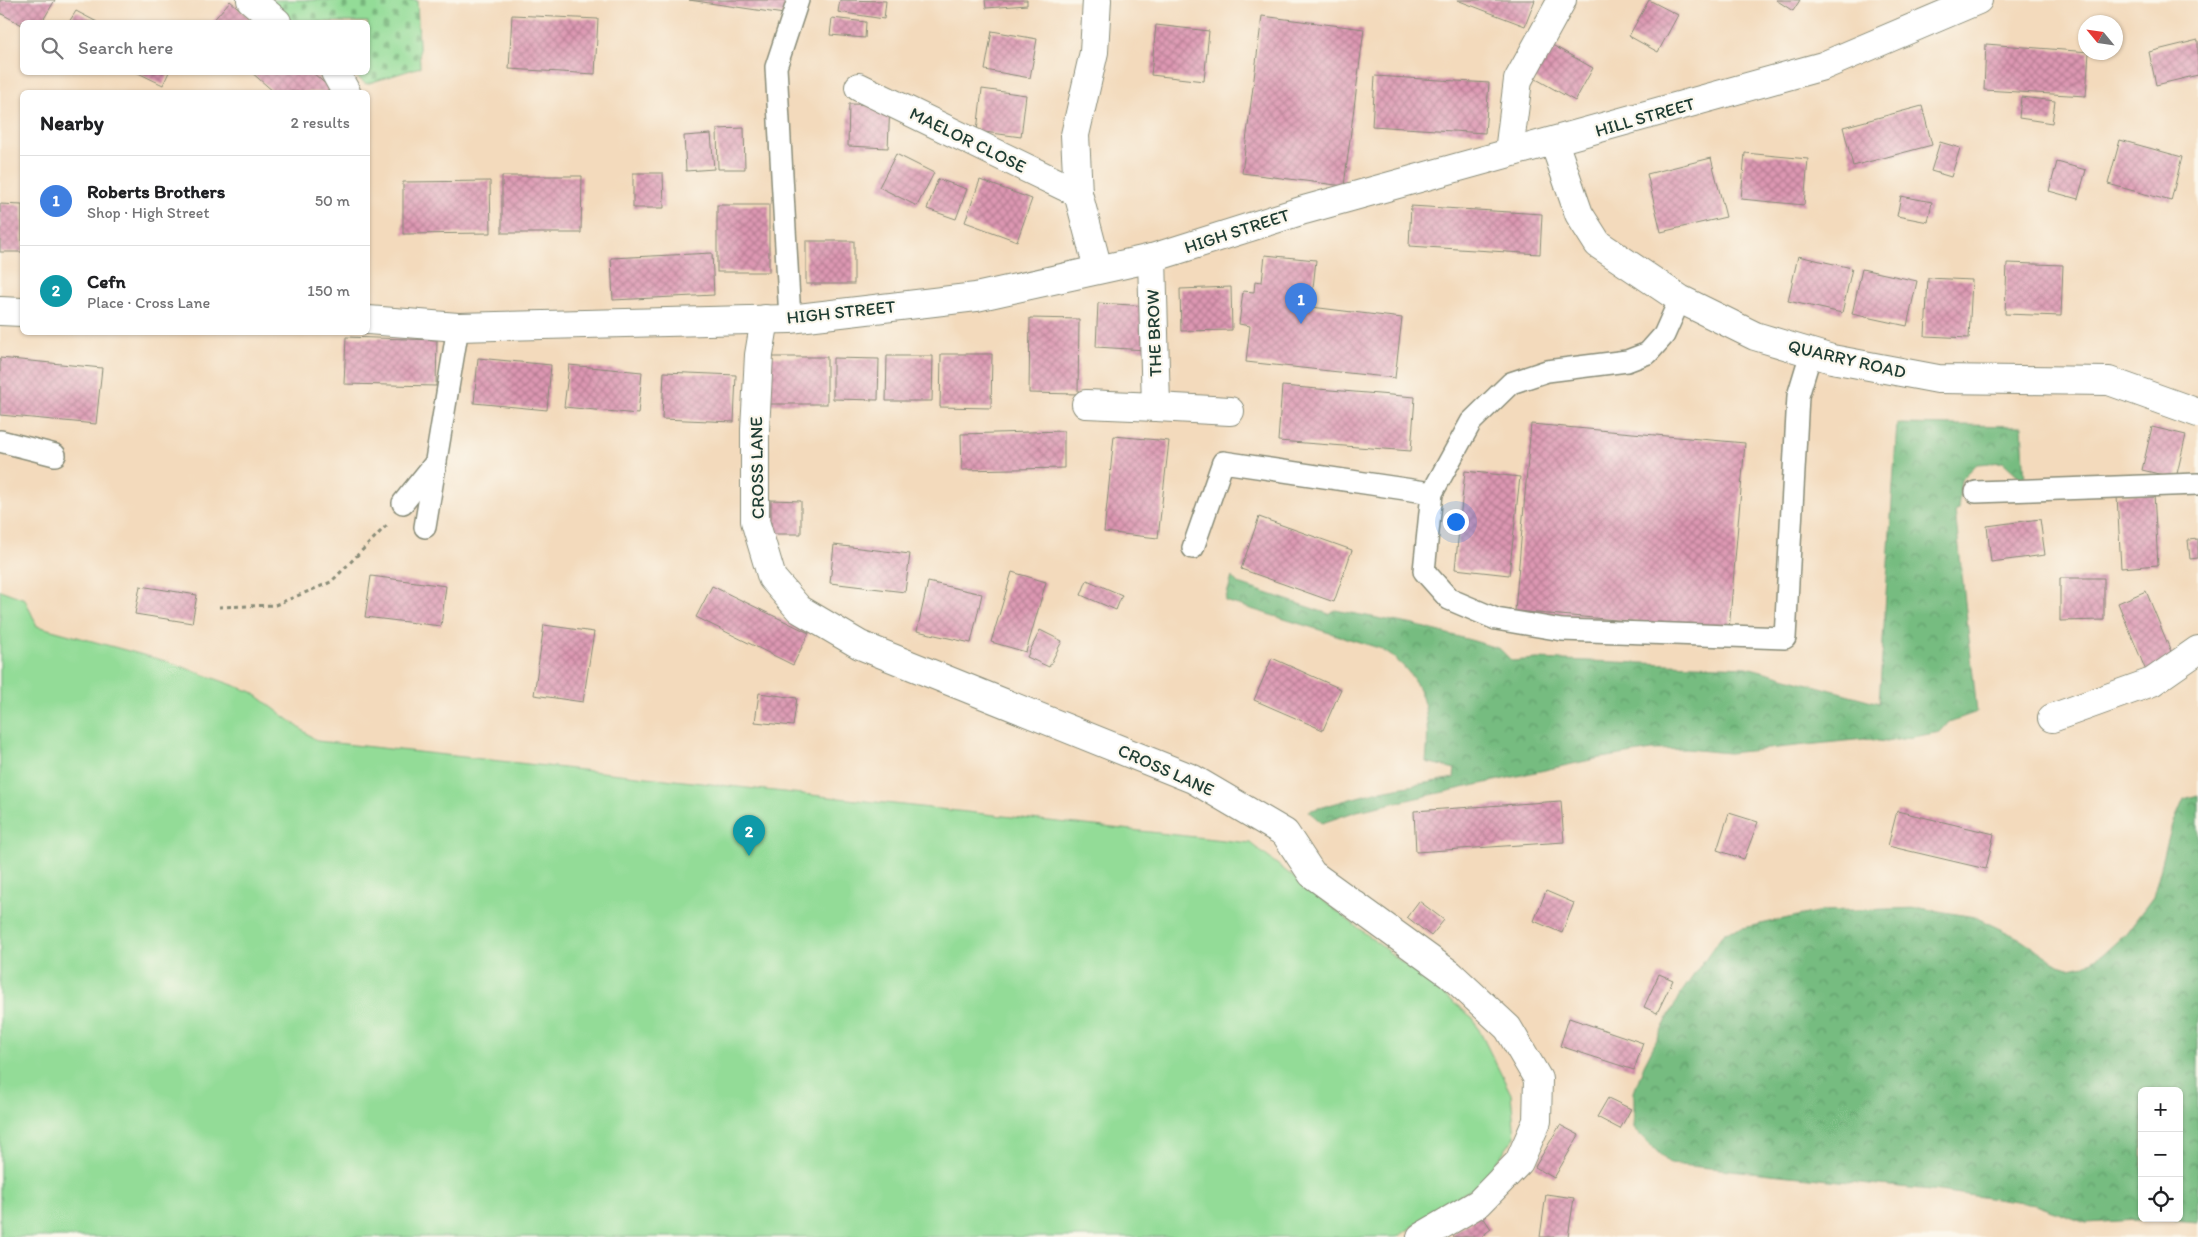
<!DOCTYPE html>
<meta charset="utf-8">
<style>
:root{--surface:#fff;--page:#f6f6f6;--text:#202124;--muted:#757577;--line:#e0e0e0;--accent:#ea580c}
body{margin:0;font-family:Itim,sans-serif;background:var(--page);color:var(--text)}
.controls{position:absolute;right:15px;bottom:15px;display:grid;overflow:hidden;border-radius:8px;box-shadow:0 1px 4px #0004}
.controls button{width:45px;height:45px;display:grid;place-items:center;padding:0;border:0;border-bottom:1px solid var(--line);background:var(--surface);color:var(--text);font:25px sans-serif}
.compass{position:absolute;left:2078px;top:15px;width:45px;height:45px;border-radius:50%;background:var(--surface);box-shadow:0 1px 4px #0004;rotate:299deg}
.you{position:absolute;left:1455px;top:521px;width:18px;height:18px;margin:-12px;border:4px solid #fff;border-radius:50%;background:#1a73e8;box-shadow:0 0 0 8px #1a73e833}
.badge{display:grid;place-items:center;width:32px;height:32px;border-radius:50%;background:var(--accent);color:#fff;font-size:16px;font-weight:700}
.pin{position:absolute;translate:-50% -41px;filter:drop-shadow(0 1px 2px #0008)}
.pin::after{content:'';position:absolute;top:26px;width:18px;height:15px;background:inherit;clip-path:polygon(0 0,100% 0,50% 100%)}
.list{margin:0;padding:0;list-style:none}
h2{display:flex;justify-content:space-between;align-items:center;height:65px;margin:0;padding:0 20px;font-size:21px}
h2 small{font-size:16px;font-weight:400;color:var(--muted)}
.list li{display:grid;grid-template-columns:32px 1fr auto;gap:15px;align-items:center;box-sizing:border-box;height:90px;padding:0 20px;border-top:1px solid var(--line)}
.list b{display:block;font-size:19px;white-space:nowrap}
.list p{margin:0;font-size:16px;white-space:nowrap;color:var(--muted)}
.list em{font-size:16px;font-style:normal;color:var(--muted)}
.icon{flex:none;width:28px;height:28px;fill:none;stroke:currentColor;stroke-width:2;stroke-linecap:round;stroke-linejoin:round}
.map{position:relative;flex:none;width:2198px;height:1237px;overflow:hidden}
.search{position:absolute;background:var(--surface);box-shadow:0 1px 4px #0004;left:20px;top:20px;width:350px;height:55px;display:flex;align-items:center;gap:12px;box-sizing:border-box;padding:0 18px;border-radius:8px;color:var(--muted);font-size:19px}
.panel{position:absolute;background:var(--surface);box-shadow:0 1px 4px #0004;left:20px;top:90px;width:350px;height:245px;border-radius:8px}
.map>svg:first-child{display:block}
</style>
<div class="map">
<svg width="2198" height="1237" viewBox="0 0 2198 1237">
<defs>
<pattern id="forest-crowns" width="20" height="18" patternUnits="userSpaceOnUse" patternTransform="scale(1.25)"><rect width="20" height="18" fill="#76bc80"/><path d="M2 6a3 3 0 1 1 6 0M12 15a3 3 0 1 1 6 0" fill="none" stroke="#609a6a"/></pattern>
<pattern id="cemetery-stones" width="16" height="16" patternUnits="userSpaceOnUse" patternTransform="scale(1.25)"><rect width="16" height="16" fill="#93dc97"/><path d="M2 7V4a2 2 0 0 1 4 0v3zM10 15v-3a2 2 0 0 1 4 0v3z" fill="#77b47c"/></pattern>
<pattern id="building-cross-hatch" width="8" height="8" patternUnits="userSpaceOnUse" patternTransform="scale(1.25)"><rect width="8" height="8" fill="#dd97b2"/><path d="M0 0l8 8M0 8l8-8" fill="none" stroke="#b37c92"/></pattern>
</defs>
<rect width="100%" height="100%" fill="#fbf7ec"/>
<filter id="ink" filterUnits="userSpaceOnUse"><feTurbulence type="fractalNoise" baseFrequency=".02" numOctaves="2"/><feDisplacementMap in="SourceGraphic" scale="10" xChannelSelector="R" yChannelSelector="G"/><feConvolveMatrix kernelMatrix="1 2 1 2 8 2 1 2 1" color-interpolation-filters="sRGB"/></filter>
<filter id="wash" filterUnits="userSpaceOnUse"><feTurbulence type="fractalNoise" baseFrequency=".0096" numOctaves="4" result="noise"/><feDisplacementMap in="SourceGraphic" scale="20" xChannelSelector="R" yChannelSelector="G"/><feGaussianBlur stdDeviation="1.12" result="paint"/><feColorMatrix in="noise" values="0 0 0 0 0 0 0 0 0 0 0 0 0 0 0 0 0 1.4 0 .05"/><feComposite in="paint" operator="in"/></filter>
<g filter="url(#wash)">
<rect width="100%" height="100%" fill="#f3dabc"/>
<!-- grass -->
<path fill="#93dc97" stroke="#598c66" d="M0 590 25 599 37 626 169 662 252 692 317 741 1250 843 1473 1018 1511 1094 1515 1137 1480 1183 1397 1237H0Z"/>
<!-- forest -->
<g fill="url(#forest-crowns)" stroke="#4a7c5a" fill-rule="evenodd">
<path d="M1897 424 2022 426 2025 482 2003 462 1977 464 1961 480 1958 510 1955 511 1977 712 1949 722 1940 732 1886 742 1864 739 1729 753 1686 749 1652 750 1595 759 1357 811 1322 823 1308 811 1375 792 1454 778 1455 769 1426 762C1431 712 1425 674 1379 648L1225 601 1232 577 1239 584 1329 614 1335 610 1414 625 1474 641 1500 649 1512 661 1537 659 1747 667 1879 703Z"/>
<path d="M2198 795V1222L2155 1219 2086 1223 2036 1205 1940 1191 1670 1164 1634 1129V1092L1644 1065 1679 996 1724 932 1821 911 1920 908 1975 917 2021 939 2059 965 2069 968 2085 965 2103 954 2126 933 2153 897 2171 829 2184 799ZM2142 1091H2179V1218H2142Z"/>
</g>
<!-- cemetery -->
<path fill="url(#cemetery-stones)" stroke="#598c66" d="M266 0H417L420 67 366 84 352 73 368 72V22H292Z"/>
<g id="blocks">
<!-- building -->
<g fill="url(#building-cross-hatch)">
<path d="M0 0H55L42 22H22V25L0 13Z"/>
<path d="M689 0H786L784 14Z"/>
<path d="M840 0 886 1 884 19 838 12Z"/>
<path d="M985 0H1027V5L986 8Z"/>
<path d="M1457 0H1535L1525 26Z"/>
<path d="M1649 0 1678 15 1658 52 1629 36Z"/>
<path d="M1776 0H1800L1793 11Z"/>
<path d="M230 1 255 22H212Z"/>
<path d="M76 11 97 22H69Z"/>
<path d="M512 15 598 19 595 74 509 69Z"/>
<path d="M1262 16 1364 29 1344 186 1242 173Z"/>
<path d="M832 18 866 22 865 38 830 35Z"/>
<path d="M1156 25 1209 31 1204 81 1151 75Z"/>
<path d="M992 31 1037 39 1030 78 985 70Z"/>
<path d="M2198 40V75L2156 85 2149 52Z"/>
<path d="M1547 42 1593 68 1575 101 1529 75Z"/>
<path d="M1986 44 2089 52 2086 96 1984 90Z"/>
<path d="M136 72H169L163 85Z"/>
<path d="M251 72H312L330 88 327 92H274Z"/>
<path d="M1375 76 1489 83 1485 133 1372 126Z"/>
<path d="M982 89 1026 95 1021 137 977 131Z"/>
<path d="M2021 97 2055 101 2052 123 2019 118Z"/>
<path d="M849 104 890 105 888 148 848 146Z"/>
<path d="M1922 106 1932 145 1853 166 1843 127Z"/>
<path d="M744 128 745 169H718L717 129Z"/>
<path d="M711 134 714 169 686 171 684 136Z"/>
<path d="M2120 140 2182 157 2171 201 2108 184Z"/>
<path d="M1940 142 1960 148 1951 177 1931 171Z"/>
<path d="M1745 153 1808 159 1804 205 1741 199Z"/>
<path d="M896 154 934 173 917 206 879 187Z"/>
<path d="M1711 158 1726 217 1661 232 1647 174Z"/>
<path d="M2057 162 2086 170 2078 199 2049 191Z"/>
<path d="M633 173H663L664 208H633Z"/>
<path d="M502 176H582L581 233H502Z"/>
<path d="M938 179 967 189 956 219 927 209Z"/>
<path d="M980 180 1032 199 1017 241 965 222Z"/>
<path d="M490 181 491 233 403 234V182Z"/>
<path d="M1901 196 1932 202 1928 222 1897 216Z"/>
<path d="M0 204 22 205V252H0Z"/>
<rect x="717" y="205" width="52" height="67"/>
<path d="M1411 206 1542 214 1540 254 1409 246Z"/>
<rect x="806" y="241" width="48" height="43"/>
<path d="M712 253 714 295 613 300 611 258Z"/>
<path d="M1265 255 1316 260 1311 307 1402 318 1395 378 1246 362 1250 326 1239 324 1243 291 1254 292 1255 281 1262 282Z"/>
<path d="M1798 256 1852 268 1842 313 1788 301Z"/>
<path d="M2007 263 2063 265 2061 316 2005 314Z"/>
<path d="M1862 269 1917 281 1907 326 1852 314Z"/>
<path d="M1928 278 1972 280 1969 338 1925 336Z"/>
<path d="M1231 287 1232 330 1181 331 1180 289Z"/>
<path d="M1098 303 1148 306 1146 350 1096 347Z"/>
<path d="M1030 318 1079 319 1078 394 1029 393Z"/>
<path d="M346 337 437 340 436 386 344 384Z"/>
<path d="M941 354H992L991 408 940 407Z"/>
<path d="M887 356H933L932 401H886Z"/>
<rect x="769" y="357" width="58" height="47"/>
<path d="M0 358 102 368 96 424 0 415Z"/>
<path d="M478 358 551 365 547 410 474 403Z"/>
<path d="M833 358 879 359 878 400 833 399Z"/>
<path d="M569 365 642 372 638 414 564 407Z"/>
<path d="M664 372 736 375 734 422 662 419Z"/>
<path d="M1282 386 1415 397 1411 451 1278 441Z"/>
<path d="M1531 424 1745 443 1729 630 1515 611Z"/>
<path d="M2152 427 2186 435 2176 478 2142 470Z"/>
<path d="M1064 431V468L962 470 961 434Z"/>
<path d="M1114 436 1169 441 1158 538 1104 532Z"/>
<path d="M1465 471 1520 477 1509 575 1455 569Z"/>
<path d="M2154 493 2158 565 2121 568 2117 496Z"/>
<path d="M771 500 801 501V534H771Z"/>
<path d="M1259 517 1352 550 1334 602 1241 569Z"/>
<path d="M2040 519 2045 555 1991 562 1987 526Z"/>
<path d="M2198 539V558L2190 559 2188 540Z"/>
<path d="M834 545 910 554 905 592 830 583Z"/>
<path d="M1012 572 1046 582 1026 652 991 642Z"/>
<path d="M371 576 446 586 441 626 365 617Z"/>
<path d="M2060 578H2104V620L2060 621Z"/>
<path d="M1087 580 1122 595 1116 610 1081 595Z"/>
<path d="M928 582 982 594 971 643 917 631Z"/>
<path d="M140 586 197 595 192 623 135 614Z"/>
<path d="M712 586 809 633 793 665 696 617Z"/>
<path d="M2146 591 2174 659 2146 671 2118 603Z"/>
<path d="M544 625 594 632 583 702 534 695Z"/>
<path d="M1040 630 1062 641 1049 667 1027 657Z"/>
<path d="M1272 658 1341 689 1323 730 1254 700Z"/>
<path d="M759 693 797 698 793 726 755 722Z"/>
<path d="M1561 801 1564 842 1416 852 1414 811Z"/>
<path d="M1897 811 1994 834 1986 869 1888 846Z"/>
<path d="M1729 813 1758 822 1744 859 1717 850Z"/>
<path d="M1546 891 1574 903 1562 933 1534 921Z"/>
<path d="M1419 901 1444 920 1431 936 1407 917Z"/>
<path d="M1659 974 1673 980 1657 1013 1644 1007Z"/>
<path d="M1569 1018 1643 1043 1634 1070 1560 1046Z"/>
<path d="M1608 1098 1631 1109 1620 1129 1597 1117Z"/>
<path d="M1560 1125 1579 1135 1554 1178 1535 1167Z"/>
<path d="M1546 1194 1574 1198 1568 1237H1540Z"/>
<path d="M1481 1214 1491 1229 1481 1237H1454L1452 1234Z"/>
</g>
</g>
</g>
<g filter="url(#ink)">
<use href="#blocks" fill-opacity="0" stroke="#898c78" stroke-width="1"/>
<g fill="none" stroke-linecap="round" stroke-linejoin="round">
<defs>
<g id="service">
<path d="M1680 299 1664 335 1648 353 1627 361 1547 371 1511 383 1471 422 1432 493 1424 571 1449 599 1496 619 1562 630 1785 638 1798 396 1811 353"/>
<path d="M790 319 776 67 798 0"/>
<path d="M0 441 55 455"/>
<path d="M1976 492 2198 484"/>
<path d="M403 503 436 462"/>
<path d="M425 527 458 327"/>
<path d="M1193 548 1223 462 1432 493"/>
</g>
<g id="minor">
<path d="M251 0 277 22"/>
<path d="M1097 0 1094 52 1075 135 1078 193 1098 269"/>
<path d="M335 72 346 92"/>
<path d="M859 87 1078 193"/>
<path d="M1554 142 1579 214 1598 244 1680 299 1755 336 1832 359 1938 379 2109 381 2198 413"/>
<path d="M1509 152 1518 80 1562 0"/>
<path d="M765 319 759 355 755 430V521L772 578 799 609 860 645 1193 779 1285 833 1312 874 1450 974 1508 1028 1538 1079 1537 1121 1519 1162 1479 1203 1421 1237"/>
<path d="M1086 404 1156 407 1152 258"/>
<path d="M1156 407 1230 411"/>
<path d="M2052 718 2152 682 2198 650"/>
</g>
<g id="secondary">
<path d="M0 311 22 312"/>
<path d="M368 320 458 327 790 319 976 297 1152 258 1304 210 1823 66 1978 0"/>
</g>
</defs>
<!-- service casing -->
<use href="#service" stroke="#898c78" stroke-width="24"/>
<!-- minor casing -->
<use href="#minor" stroke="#898c78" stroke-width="30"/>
<!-- secondary casing -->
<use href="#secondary" stroke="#898c78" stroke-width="30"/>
<!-- path -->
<path stroke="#898c78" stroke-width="3" stroke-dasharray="4 4" stroke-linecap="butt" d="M219 607 275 605 331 582 387 525"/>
<!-- service -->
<use href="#service" stroke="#fff" stroke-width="21"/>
<!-- minor -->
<use href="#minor" stroke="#fff" stroke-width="28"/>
<!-- secondary -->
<use href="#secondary" stroke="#fff" stroke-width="28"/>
</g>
</g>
<g text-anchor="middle" stroke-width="4.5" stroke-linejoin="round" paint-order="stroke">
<!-- street labels -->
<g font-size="18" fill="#1f3d34" stroke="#fbf7ec">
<text transform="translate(1645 117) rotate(-16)" y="6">HILL STREET</text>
<text transform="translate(968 140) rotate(26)" y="6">MAELOR CLOSE</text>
<text transform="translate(1237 231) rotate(-18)" y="6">HIGH STREET</text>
<text transform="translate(841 312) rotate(-6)" y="6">HIGH STREET</text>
<text transform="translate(1154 333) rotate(-92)" y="6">THE BROW</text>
<text transform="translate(1847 359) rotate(13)" y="6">QUARRY ROAD</text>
<text transform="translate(757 468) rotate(-91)" y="6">CROSS LANE</text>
<text transform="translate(1166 770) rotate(24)" y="6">CROSS LANE</text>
</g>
</g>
</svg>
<div class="controls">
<button>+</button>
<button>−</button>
<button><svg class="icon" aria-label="locate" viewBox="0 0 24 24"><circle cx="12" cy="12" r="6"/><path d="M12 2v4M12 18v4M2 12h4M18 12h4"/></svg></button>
</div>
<svg class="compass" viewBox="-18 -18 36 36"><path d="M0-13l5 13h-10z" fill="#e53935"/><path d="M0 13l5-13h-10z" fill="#757577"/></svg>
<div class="you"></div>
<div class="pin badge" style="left:1301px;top:324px;background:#3f7fe0">1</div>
<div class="pin badge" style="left:749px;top:856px;background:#0f9aa8">2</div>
<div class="search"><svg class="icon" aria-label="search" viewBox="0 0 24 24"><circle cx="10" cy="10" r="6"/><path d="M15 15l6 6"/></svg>Search here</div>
<section class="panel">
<h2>Nearby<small>2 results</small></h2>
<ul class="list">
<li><span class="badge" style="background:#3f7fe0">1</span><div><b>Roberts Brothers</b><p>Shop · High Street</p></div><em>50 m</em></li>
<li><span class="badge" style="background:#0f9aa8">2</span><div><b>Cefn</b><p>Place · Cross Lane</p></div><em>150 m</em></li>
</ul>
</section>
</div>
